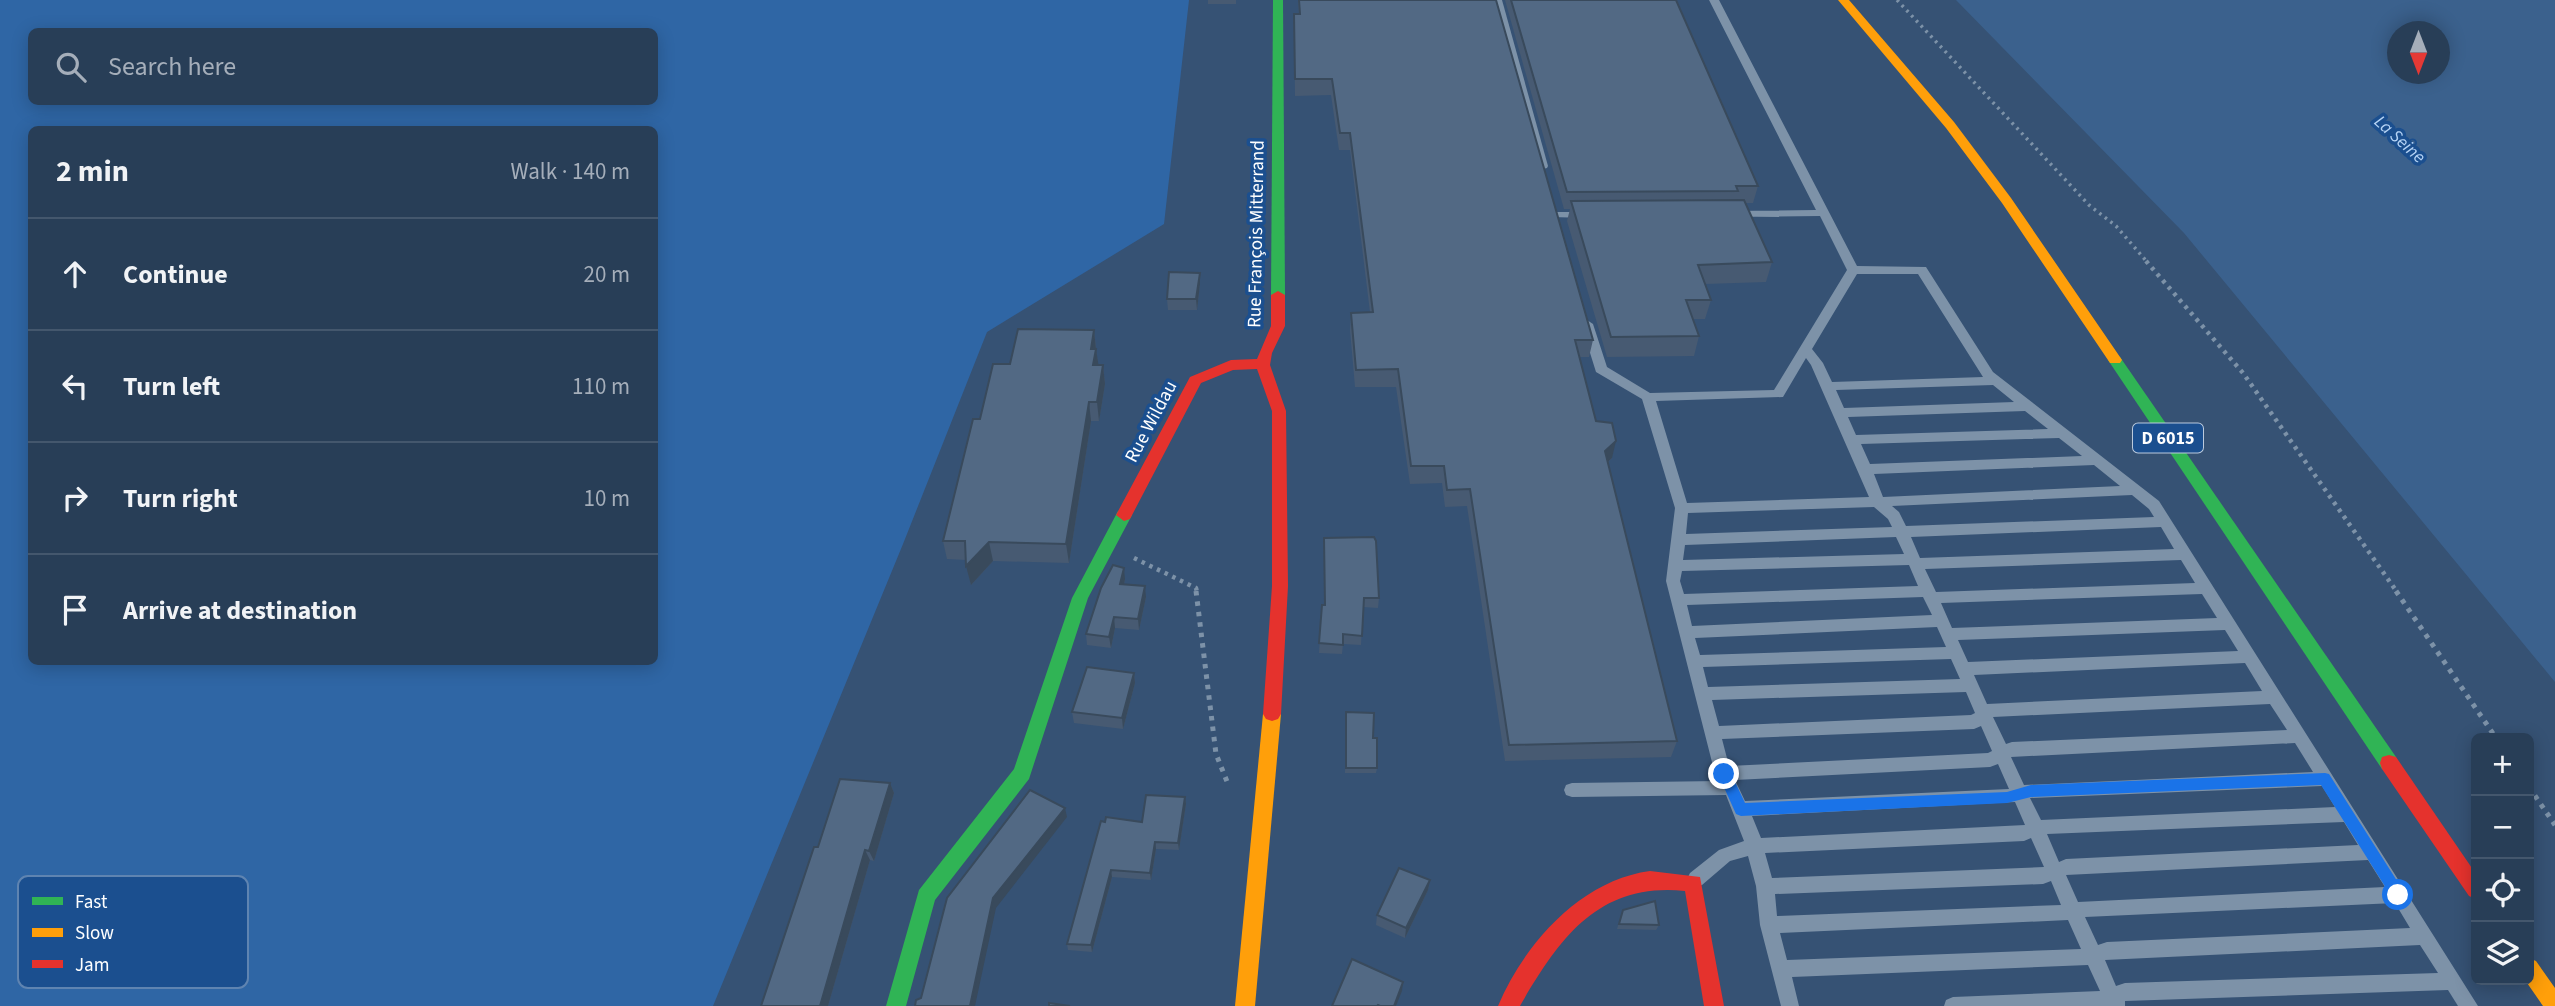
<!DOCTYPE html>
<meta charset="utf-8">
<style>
:root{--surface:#283e57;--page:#30455d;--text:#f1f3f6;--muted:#a5aeba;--line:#44576d}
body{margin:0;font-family:"Source Sans 3",sans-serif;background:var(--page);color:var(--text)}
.controls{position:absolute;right:21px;bottom:21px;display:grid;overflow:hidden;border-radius:10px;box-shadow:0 4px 18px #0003}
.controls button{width:63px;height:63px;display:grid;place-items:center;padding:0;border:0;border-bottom:2px solid var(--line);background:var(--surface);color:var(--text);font:35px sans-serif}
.compass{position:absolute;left:2387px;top:21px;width:63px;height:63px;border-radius:50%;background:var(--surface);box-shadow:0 4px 18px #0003;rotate:180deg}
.stop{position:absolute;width:21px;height:21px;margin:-16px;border:5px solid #1a73e8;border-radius:50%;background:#fff}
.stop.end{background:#1a73e8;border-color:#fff;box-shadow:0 2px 7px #0008}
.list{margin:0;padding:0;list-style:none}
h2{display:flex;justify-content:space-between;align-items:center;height:91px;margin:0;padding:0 28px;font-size:30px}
h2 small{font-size:23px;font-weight:400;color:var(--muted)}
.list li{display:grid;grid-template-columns:46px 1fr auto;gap:21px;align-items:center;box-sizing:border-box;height:112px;padding:0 28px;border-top:2px solid var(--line)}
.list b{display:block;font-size:26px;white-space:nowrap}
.list em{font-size:23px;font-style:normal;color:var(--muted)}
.icon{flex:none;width:38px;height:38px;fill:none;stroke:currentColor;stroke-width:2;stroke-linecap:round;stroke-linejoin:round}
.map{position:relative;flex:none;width:2555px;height:1006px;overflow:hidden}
.search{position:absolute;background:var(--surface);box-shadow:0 4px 18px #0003;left:28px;top:28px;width:630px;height:77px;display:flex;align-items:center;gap:18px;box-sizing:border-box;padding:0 24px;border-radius:10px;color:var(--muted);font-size:26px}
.panel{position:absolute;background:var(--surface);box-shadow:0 4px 18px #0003;left:28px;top:126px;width:630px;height:539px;border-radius:10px}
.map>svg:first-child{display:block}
</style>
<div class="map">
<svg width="2555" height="1006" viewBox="0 0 2555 1006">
<rect width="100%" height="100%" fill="#365274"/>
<!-- green -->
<path fill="#2f66a5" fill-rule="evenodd" d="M0 0H1189L1164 224 987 332 903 544 713 1006H0ZM32 32H654V102H32ZM32 130H654V662H32Z"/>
<!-- water -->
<path fill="#3b618d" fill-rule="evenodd" d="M1956 0H2555V682L2184 233ZM2398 32H2440V74H2398Z"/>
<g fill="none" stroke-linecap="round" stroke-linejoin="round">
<!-- path-far2 -->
<path stroke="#7d92a8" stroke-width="3.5" stroke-dasharray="2.5 4.5" stroke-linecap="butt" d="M1897 0 2089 205 2116 226 2148 263"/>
<!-- path-far1 -->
<g stroke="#7d92a8" stroke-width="4.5" stroke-dasharray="3.5 5" stroke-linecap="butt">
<path d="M2146 261 2243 373 2397 592"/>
<path d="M1134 558 1196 588 1197 592"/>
</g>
<!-- path -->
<g stroke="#7d92a8" stroke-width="5" stroke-dasharray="4.5 6" stroke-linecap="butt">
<path d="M1196 591 1216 754 1228 784"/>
<path d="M2396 591 2496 738"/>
<path d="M2529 787 2555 825"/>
</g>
<!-- lane -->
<g fill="#7d92a8" fill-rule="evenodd">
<path d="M1492 0H1502L1548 166 1547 168 1543 169 1538 166Z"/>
<path d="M1709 0H1719L1857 266 1926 267 1993 372 2159 501 2478 1006H2458L2448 990 2125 1001V1006H1944L1946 1000 1953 997 2100 991 2088 965 1792 977 1799 1006H1781L1760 925 1756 886 1748 856 1730 861 1702 885 1696 887 1690 885 1687 879 1690 873 1719 850 1744 841 1726 795 1572 797 1566 795 1564 790 1566 785 1572 783 1719 781 1713 766 1666 581 1675 508 1642 399 1596 372 1581 324 1587 320 1593 324 1607 367 1650 393 1774 390 1847 270 1820 216 1732 217 1726 214 1732 211 1816 210ZM1857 274H1918L1983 377 1832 382 1823 363 1812 349ZM1806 358 1811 365 1869 497 1687 503 1656 401 1783 397ZM1993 385 2014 402 1844 408 1836 390ZM2025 411 2048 429 1856 435 1848 417ZM2059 438 2082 456 1870 464 1861 444ZM2094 465 2120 486 1883 497 1874 474ZM2132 495 2149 509 2154 517 1906 526 1899 512 1892 506ZM1874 507 1888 519 1892 527 1686 534 1688 513ZM2161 527 2174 549 1920 558 1911 537ZM1896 537 1904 554 1683 560 1685 545ZM2181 560 2195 583 1936 592 1925 569ZM1909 565 1918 586 1684 594 1680 581 1682 571ZM2202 594 2217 618 1952 628 1941 603ZM1923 597 1932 615 1692 626 1687 605ZM1937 627 1946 647 1700 655 1695 638ZM2225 630 2238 651 1968 662 1958 640ZM1951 659 1960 679 1708 687 1703 667ZM2245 663 2262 691 1987 704 1974 675ZM1966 692 1975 713 1971 715 1719 726 1712 700ZM2270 704 2287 730 2012 742 2006 744 1993 717ZM1981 726 1992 751 1988 753 1729 766 1722 739 1974 729ZM2295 743 2313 772 2024 785 2011 757ZM1998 764 2009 789 1745 801 1735 780 1990 767ZM2322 786 2335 807 2041 820 2030 798ZM2015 802 2025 825 1761 838 1752 816ZM2344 822 2358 845 2066 859 2059 862 2047 834ZM2031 838 2044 867 1772 878 1765 853 2024 841ZM2368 860 2385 887 2078 902 2066 875ZM2051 881 2061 905 1777 916 1775 894 2043 884ZM2395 903 2410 928 2107 942 2098 945 2085 917ZM2068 920 2081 949 1787 960 1780 933ZM2420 945 2438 973 2125 983 2116 986 2105 960Z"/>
<path d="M1556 212H1586L1592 215 1586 218 1552 217 1550 215Z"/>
</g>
<!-- fast -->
<g fill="#30b455" fill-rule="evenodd">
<path d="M1273 0H1283L1285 295 1278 299 1271 295Z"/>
<path d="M2115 355 2120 357 2396 757 2398 763 2396 769 2389 771 2382 769 2110 363 2108 360 2110 357Z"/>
<path d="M1124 509 1132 515 1088 598 1029 779 935 900 906 1006H886L919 890 1014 769 1072 598 1118 511Z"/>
</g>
<!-- slow -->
<g fill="#ff9f0a" fill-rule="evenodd">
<path d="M1838 0H1849L1954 122 2011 198 2120 357 2122 360 2120 363H2110L2002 203 1946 128Z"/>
<path d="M1272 707 1278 709 1281 714 1255 1006H1235L1263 714 1266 709Z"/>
<path d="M2529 958 2536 961 2555 988V1006H2543L2525 980H2529Z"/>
</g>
<!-- jam -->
<g fill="#e5322d" fill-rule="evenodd">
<path d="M1278 291 1285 295V326L1272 353 1270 365 1286 411 1288 586 1281 714 1278 719 1272 721 1266 719 1263 714 1272 586V411L1257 369 1233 370 1201 383 1130 519 1124 521 1116 515 1190 377 1231 360 1257 359 1271 326V295Z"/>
<path d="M2389 755 2396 757 2476 874V899L2469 896 2382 769 2380 763 2382 757Z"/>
<path d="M1650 871 1700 877 1724 1006H1704L1685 891C1598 882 1559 939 1520 1006H1498C1524 944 1581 880 1650 871Z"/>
</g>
</g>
<!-- wall -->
<g fill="#475a72">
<rect x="1208" y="0" width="28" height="4"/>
<path d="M1298 0H1496L1593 340 1589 357H1579L1596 421 1612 458 1607 463 1677 741 1671 757 1505 761 1467 506 1445 507 1442 483 1410 484 1396 387H1355L1350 330 1351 313 1370 312 1350 150H1339L1331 95 1295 96 1294 14H1299Z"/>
<path d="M1505 0H1676L1758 186 1753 203H1745L1772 262 1766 282 1705 284 1711 300 1705 319H1693L1699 336 1694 356 1607 357 1567 221 1570 209H1564Z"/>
<path d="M1200 284 1197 310H1168L1167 299Z"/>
<path d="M1094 330 1098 365H1103L1105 384 1099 421H1091L1069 563 993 561 971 585 966 560 947 559 943 541 980 419 1010 364Z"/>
<path d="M1324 538 1379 598 1378 608 1363 607 1361 645 1343 644 1342 654 1319 653 1322 605H1325Z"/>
<path d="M1125 579 1124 584 1146 597 1139 630 1115 628 1111 648 1087 645 1086 634Z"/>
<path d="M1134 673 1135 683 1123 729 1074 723 1072 712Z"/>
<path d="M1346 712 1373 738 1377 768 1376 773H1345Z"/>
<path d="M890 783 894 793 874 861 870 860 828 1006H761L818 847Z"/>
<path d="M1185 797 1186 804 1179 850 1156 849 1151 880 1112 877 1092 952 1068 950 1067 944 1105 822H1142Z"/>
<path d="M1430 880 1428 890 1405 938 1376 925 1377 915Z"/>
<path d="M1623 910 1659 925 1656 930 1617 929Z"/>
</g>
<!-- shaded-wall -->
<g fill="#394a5c">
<path d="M1200 273V284L1197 310 1196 299Z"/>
<path d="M1094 330 1096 349 1095 355 1096 349 1099 368 1096 384 1091 349Z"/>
<path d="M1103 365 1105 384 1099 421 1097 402Z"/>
<path d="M1089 402 1091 421 1069 563 1066 544Z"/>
<path d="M1616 441 1612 458 1600 469 1605 451Z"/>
<path d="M989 542 993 561 971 585 966 566Z"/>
<path d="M1124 568 1125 579 1122 595 1120 584Z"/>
<path d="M1145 586 1146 597 1139 630 1138 619Z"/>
<path d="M1114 617 1115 628 1111 648 1109 637Z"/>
<path d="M1134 673 1135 683 1123 729 1122 718Z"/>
<path d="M890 783 894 793 874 861 869 851Z"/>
<path d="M1185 797 1186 804 1179 850 1178 843Z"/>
<path d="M1065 808 1067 817 996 908 975 1006H970L993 898Z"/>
<path d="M1155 842 1156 849 1151 880 1150 873Z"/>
<path d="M865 850 870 860 828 1006H820Z"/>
<path d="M1111 870 1112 877 1092 952 1091 945Z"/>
<path d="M1430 880 1428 890 1405 938 1406 928Z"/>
<path d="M1403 982 1402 991 1396 1006H1394Z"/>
</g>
<!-- building -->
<g fill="#526984" stroke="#394a5c" stroke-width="2">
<path d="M1299 0H1496L1593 340H1575L1596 421 1612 423 1616 441 1605 451 1677 741 1509 745 1470 489 1447 490 1444 466H1411L1398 369 1356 370 1351 313 1373 312 1350 133H1340L1332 79H1295L1294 14H1300Z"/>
<path d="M1511 0H1676L1758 186H1736L1738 191 1567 192Z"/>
<path d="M1744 200 1772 262 1698 265 1711 300H1686L1699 336 1611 337 1571 201Z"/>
<path d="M1169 272 1200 273 1196 299H1167Z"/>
<path d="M1018 329 1094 330 1091 349H1096L1093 365H1103L1097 402H1089L1066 544 989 542 966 566 965 541H943L973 419H980L993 364H1010Z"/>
<path d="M1374 537 1376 541 1379 598H1364L1362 636 1343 634V645L1319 643 1322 605H1325L1324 538Z"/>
<path d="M1113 565 1124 568 1120 584 1145 586 1138 619 1114 617 1109 637 1086 634 1101 588Z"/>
<path d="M1087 667 1134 673 1122 718 1072 712Z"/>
<path d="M1346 712 1374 713 1373 738H1377V768H1346Z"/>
<path d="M840 779 890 783 869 851 865 850 820 1006H761L814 847H818Z"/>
<path d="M1030 790 1065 808 993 898 970 1006H915L916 1000 921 998 947 898Z"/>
<path d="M1146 795 1185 797 1178 843 1155 842 1150 873 1111 870 1091 945 1067 944 1101 821 1105 822 1106 817 1142 822Z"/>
<path d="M1399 868 1430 880 1406 928 1377 915Z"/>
<path d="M1655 901 1659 925 1619 924 1623 910Z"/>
<path d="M1352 959 1403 982 1394 1006H1380L1378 1005 1377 1006H1332Z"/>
<path d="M1049 1003 1070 1006H1049Z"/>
</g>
<!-- route -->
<path fill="#1a73e8" d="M1724 768 1729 769 1745 803 2007 792 2031 785 2325 773 2329 774 2406 895 2398 901 2393 899 2321 785 2031 797 2007 803 1741 816 1736 814 1718 774Z"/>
<g text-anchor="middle" stroke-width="7" stroke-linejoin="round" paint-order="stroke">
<!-- far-water labels -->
<g font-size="18" font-style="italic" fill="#b5d3f5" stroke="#1b4f8f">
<text transform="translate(2400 139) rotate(42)" y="6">La Seine</text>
</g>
<!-- shield labels -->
<rect fill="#1b4f8f" stroke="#bbcadd" stroke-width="2" x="2133" y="423.5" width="70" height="29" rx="5"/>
<g font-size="18" font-weight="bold" fill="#fff">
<text x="2168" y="444">D 6015</text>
</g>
<!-- street labels -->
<g font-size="19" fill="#fff" stroke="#1b4f8f">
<text transform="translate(1255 234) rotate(-89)" y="7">Rue François Mitterrand</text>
<text transform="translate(1150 421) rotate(-62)" y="7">Rue Wildau</text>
</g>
</g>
<!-- legend -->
<rect x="18" y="876" width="230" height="112" rx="10" fill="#1b4f8f" stroke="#5f84b1" stroke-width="2"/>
<rect x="32" y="897" width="31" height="8" fill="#30b455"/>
<rect x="32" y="928" width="31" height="9" fill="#ff9f0a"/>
<rect x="32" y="960" width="31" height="8" fill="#e5322d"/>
<g font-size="19" fill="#fff">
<text x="75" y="908">Fast</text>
<text x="75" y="939">Slow</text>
<text x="75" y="971">Jam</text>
</g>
</svg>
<div class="controls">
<button>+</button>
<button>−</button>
<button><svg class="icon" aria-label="locate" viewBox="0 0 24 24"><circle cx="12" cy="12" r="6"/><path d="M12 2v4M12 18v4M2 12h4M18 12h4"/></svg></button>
<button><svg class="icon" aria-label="layers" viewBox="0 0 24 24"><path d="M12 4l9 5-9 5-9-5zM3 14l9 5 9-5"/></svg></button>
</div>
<svg class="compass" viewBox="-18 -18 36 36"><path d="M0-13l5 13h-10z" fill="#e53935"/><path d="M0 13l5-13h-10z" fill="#a5aeba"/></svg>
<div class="stop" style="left:2398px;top:895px"></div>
<div class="stop end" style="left:1724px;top:774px"></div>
<div class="search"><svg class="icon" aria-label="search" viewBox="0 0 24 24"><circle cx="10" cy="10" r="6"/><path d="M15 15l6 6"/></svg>Search here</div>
<section class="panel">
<h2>2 min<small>Walk · 140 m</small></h2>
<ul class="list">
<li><svg class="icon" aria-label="ahead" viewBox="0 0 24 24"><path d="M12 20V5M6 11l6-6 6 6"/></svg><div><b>Continue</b></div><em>20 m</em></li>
<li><svg class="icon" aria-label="left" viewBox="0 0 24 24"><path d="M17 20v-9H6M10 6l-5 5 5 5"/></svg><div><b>Turn left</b></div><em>110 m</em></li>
<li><svg class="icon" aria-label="right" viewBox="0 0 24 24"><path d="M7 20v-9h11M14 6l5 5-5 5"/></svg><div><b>Turn right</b></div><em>10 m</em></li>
<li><svg class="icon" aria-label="arrive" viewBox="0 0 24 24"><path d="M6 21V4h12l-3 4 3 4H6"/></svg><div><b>Arrive at destination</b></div></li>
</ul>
</section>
</div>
